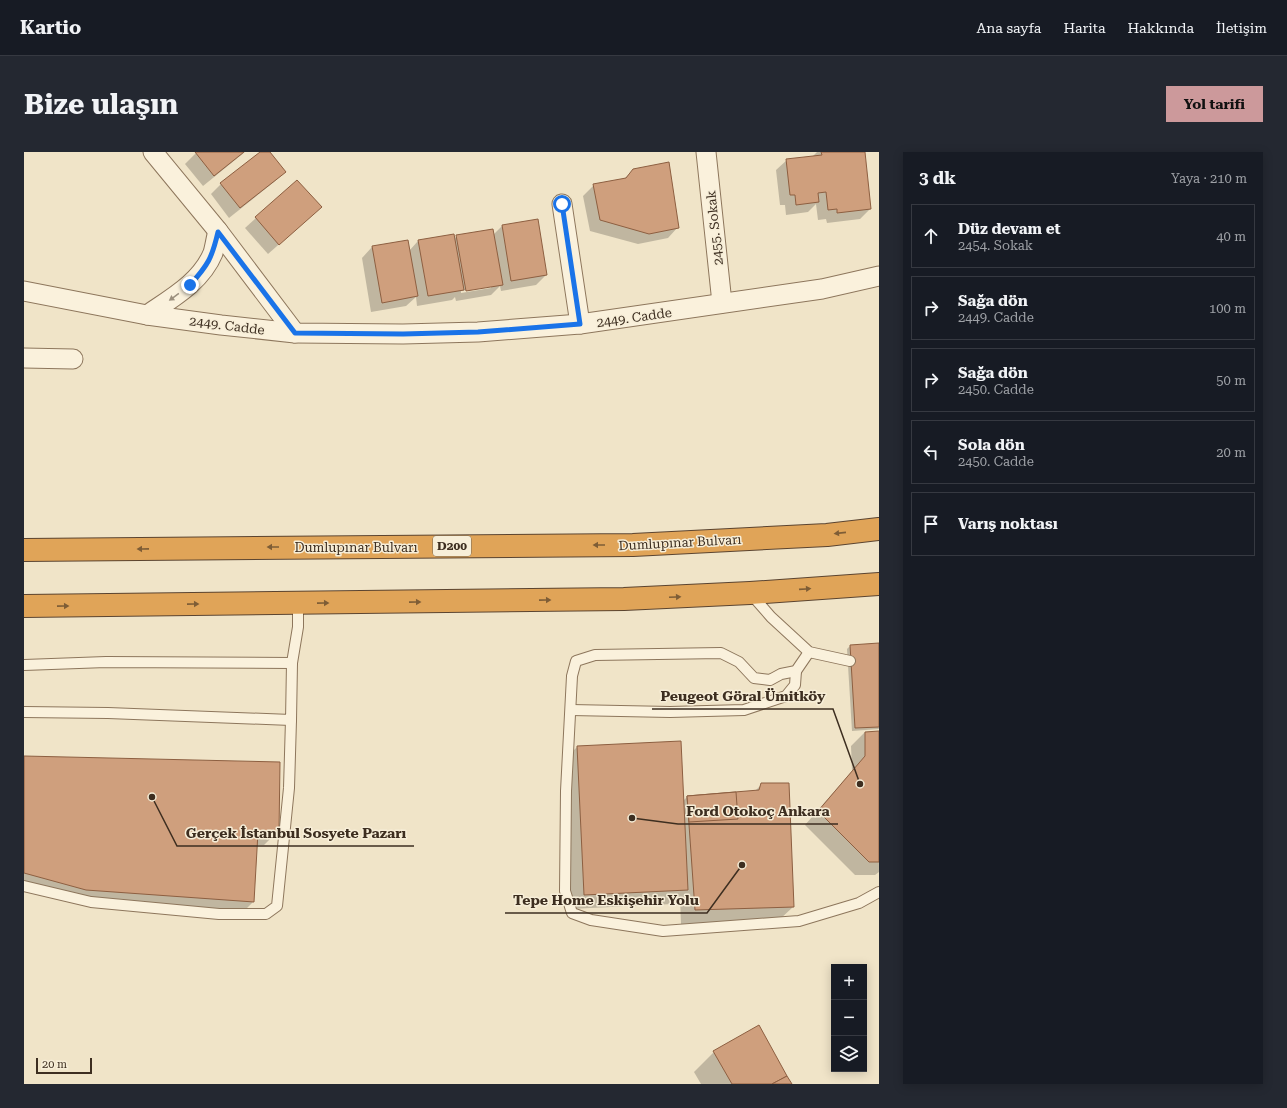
<!DOCTYPE html>
<html lang="tr">
<meta charset="utf-8">
<style>
:root{--surface:#171b24;--page:#242831;--text:#f1f3f6;--muted:#9ea1a6;--line:#363941;--accent:#cc999b}
body{margin:0;font-family:"Roboto Serif",serif;background:var(--page);color:var(--text)}
.controls{position:absolute;right:12px;bottom:12px;display:grid;overflow:hidden;border-radius:0px;box-shadow:0 2px 10px #0003}
.controls button{width:36px;height:36px;display:grid;place-items:center;padding:0;border:0;border-bottom:1px solid var(--line);background:var(--surface);color:var(--text);font:20px sans-serif}
.scale{position:absolute;left:12px;bottom:10px;width:56px;box-sizing:border-box;padding-left:4px;border:2px solid #3d2e20;border-top:0;font-size:11px;line-height:14px;white-space:nowrap;color:#3d2e20;-webkit-text-stroke:3px #f7eed8;paint-order:stroke}
.stop{position:absolute;width:12px;height:12px;margin:-9px;border:3px solid #1a73e8;border-radius:50%;background:#fff}
.stop.end{background:#1a73e8;border-color:#fff;box-shadow:0 1px 4px #0008}
.list{margin:0;padding:0;list-style:none}
h2{display:flex;justify-content:space-between;align-items:center;height:52px;margin:0;padding:0 16px;font-size:17px}
h2 small{font-size:13px;font-weight:400;color:var(--muted)}
.list li{display:grid;grid-template-columns:26px 1fr auto;gap:12px;align-items:center;box-sizing:border-box;height:64px;margin:0 8px 8px;padding:0 8px;border:1px solid var(--line);border-radius:0px}
.list b{display:block;font-size:15px;white-space:nowrap}
.list p{margin:0;font-size:13px;white-space:nowrap;color:var(--muted)}
.list em{font-size:13px;font-style:normal;color:var(--muted)}
.icon{flex:none;width:22px;height:22px;fill:none;stroke:currentColor;stroke-width:2;stroke-linecap:round;stroke-linejoin:round}
.map{position:relative;flex:none;width:855px;height:932px;overflow:hidden;border-radius:0px}
header{display:flex;align-items:center;gap:24px;box-sizing:border-box;height:56px;padding:0 20px;background:var(--surface);border-bottom:1px solid var(--line)}
header strong{font-size:19px}
nav{display:flex;gap:22px;margin-inline-start:auto;font-size:14px}
.intro{display:flex;align-items:center;justify-content:space-between;box-sizing:border-box;height:96px;padding:0 24px}
h1{margin:0;font-size:28px}
.button{padding:10px 18px;border-radius:0px;background:var(--accent);color:#111;font-size:14px;font-weight:700}
main{display:flex;gap:24px;padding:0 24px}
aside{flex:1;background:var(--surface);border-radius:0px;box-shadow:0 2px 10px #0003}
.map>svg:first-child{display:block}
</style>
<header>
<strong>Kartio</strong>
<nav><a>Ana sayfa</a><a>Harita</a><a>Hakkında</a><a>İletişim</a></nav>
</header>
<div class="intro"><h1>Bize ulaşın</h1><a class="button">Yol tarifi</a></div>
<main>
<div class="map">
<svg width="855" height="932" viewBox="0 0 855 932">
<rect width="100%" height="100%" fill="#f0e4c8"/>
<!-- shadow -->
<g fill="#0003" fill-rule="evenodd">
<path d="M173 0H221L179 34 161 12Z"/>
<path d="M238 0H245L261 20 250 30 205 66 187 42 197 32Z"/>
<path d="M793 0H840L846 57 836 67 803 71 802 67 794 68 792 52 784 60 762 63 761 53H756L752 18 763 8 788 5Z"/>
<path d="M609 18 654 75 644 86 614 92 566 79 559 44 570 33 600 27Z"/>
<path d="M273 29 286 65 244 102 221 76Z"/>
<path d="M513 68 522 123 512 133 477 139 476 134 467 143 432 149 431 145 428 148 393 154 392 145 382 154 347 160 338 106 348 95 383 89 385 99 394 89 429 83 430 87 433 84 469 83 478 74ZM467 134V136L437 141V139Z"/>
<path d="M855 492V577L828 579 823 497 826 494Z"/>
<path d="M841 580H855V720L851 723H831L781 673 828 619 827 594Z"/>
<path d="M553 595 659 649 663 645 731 639 738 632 769 755 755 768 657 772 656 745 649 752 546 757 539 609Z"/>
<path d="M0 605 254 679 240 693H232L229 750 215 764 48 751 0 738Z"/>
<path d="M735 875 767 932H677L670 920 690 900Z"/>
</g>
<!-- building -->
<g fill="#cf9f7d" stroke="#8d5f41">
<path d="M171 0H220L190 24Z"/>
<path d="M236 0H246L262 20 216 56 196 31Z"/>
<path d="M797 0H841L847 57 813 61V57L804 58 802 40 794 41 795 50 772 53 771 43H766L762 7 798 3Z"/>
<path d="M645 10 655 76 625 82 576 68 569 32 602 26 609 17Z"/>
<path d="M273 28 298 55 255 93 231 65Z"/>
<path d="M514 67 523 123 487 129 478 73Z"/>
<path d="M469 77 479 133 442 139 432 83Z"/>
<path d="M430 82 440 138 404 144 394 88Z"/>
<path d="M384 88 394 144 358 151 348 94Z"/>
<path d="M855 491V575L831 576 826 493Z"/>
<path d="M855 579V710H845L794 659 841 604V580Z"/>
<path d="M657 589 664 738 560 743 553 594Z"/>
<path d="M0 604 256 610 255 680H234L230 750 62 738 0 721Z"/>
<path d="M737 631H765L770 755 671 758 663 644 735 638Z"/>
<path d="M712 640 714 667 665 670 663 644Z"/>
<path d="M735 873 763 924 748 932H708L689 899Z"/>
<path d="M763 924 768 932H748Z"/>
</g>
<g fill="none" stroke-linecap="round" stroke-linejoin="round">
<defs>
<g id="lane">
<path d="M726 441 747 465 785 500 826 509"/>
<path d="M785 500 772 519 757 522 746 528 730 526 715 510 697 501 571 503 552 509 548 524 542 639 541 739 548 761 567 768 639 779 775 769 835 751 855 740"/>
<path d="M0 513 82 510 268 511"/>
<path d="M547 558 646 560 720 558 762 544 771 533 772 519"/>
<path d="M0 560 84 561 267 568 268 511 274 475V451"/>
<path d="M0 734 67 750 195 762H242L253 754 265 636 267 568"/>
</g>
<g id="street">
<path d="M129 0 194 79 271 181"/>
<path d="M682 0 698 151"/>
<path d="M538 52 556 172"/>
<path d="M0 139 123 163 197 173 271 181 379 182 454 180 556 172 798 137 855 124"/>
<path d="M123 163C148 146 177 130 189 101 191 94 192 86 194 79"/>
<path d="M0 206 49 207"/>
</g>
<g id="highway">
<path d="M0 398 609 393 803 383 855 377"/>
<path d="M0 454 600 447 726 441 855 432"/>
</g>
</defs>
<!-- lane casing -->
<use href="#lane" stroke="#8d765c" stroke-width="12"/>
<!-- street casing -->
<use href="#street" stroke="#8d765c" stroke-width="21"/>
<!-- highway casing -->
<use href="#highway" stroke="#5b4430" stroke-width="24"/>
<!-- lane -->
<use href="#lane" stroke="#faf1dc" stroke-width="10"/>
<!-- street -->
<use href="#street" stroke="#faf1dc" stroke-width="19"/>
<!-- highway -->
<use href="#highway" stroke="#e0a458" stroke-width="22"/>
</g>
<!-- one-way arrows -->
<defs><path id="oneway-solid" d="M-6-.8H1V-3.2L6.5 0L1 3.2V.8H-6Z"/></defs>
<use fill="#9c907e" href="#oneway-solid" transform="translate(150 145) rotate(144)"/>
<g fill="#7e5d36">
<use href="#oneway-solid" transform="translate(816 381) rotate(174)"/>
<use href="#oneway-solid" transform="translate(575 393) rotate(180)"/>
<use href="#oneway-solid" transform="translate(249 395) rotate(180)"/>
<use href="#oneway-solid" transform="translate(119 397) rotate(179)"/>
<use href="#oneway-solid" transform="translate(781 437) rotate(-4)"/>
<use href="#oneway-solid" transform="translate(651 445) rotate(-3)"/>
<use href="#oneway-solid" transform="translate(521 448) rotate(-1)"/>
<use href="#oneway-solid" transform="translate(391 450) rotate(-1)"/>
<use href="#oneway-solid" transform="translate(299 451) rotate(-1)"/>
<use href="#oneway-solid" transform="translate(169 452) rotate(-1)"/>
<use href="#oneway-solid" transform="translate(39 454) rotate(-1)"/>
</g>
<g fill="none" stroke-linecap="round" stroke-linejoin="round">
<!-- route -->
<path stroke="#1a73e8" stroke-width="5" d="M166 133C184 113 188 106 194 80L271 181 379 182 454 180 556 172 538 52"/>
</g>
<g text-anchor="middle" stroke-width="3" stroke-linejoin="round" paint-order="stroke">
<!-- shield labels -->
<rect fill="#f7eed8" stroke="#756857" stroke-width="1" x="409" y="384" width="38" height="20" rx="3"/>
<g font-size="12" font-weight="bold" fill="#3d2e20">
<text x="428" y="398">D200</text>
</g>
<!-- street labels -->
<g font-size="13" fill="#3d2e20" stroke="#f7eed8">
<text transform="translate(690 76) rotate(-96)" y="5">2455. Sokak</text>
<text transform="translate(610 165) rotate(-8)" y="5">2449. Cadde</text>
<text transform="translate(203 173) rotate(7)" y="5">2449. Cadde</text>
<text transform="translate(656 390) rotate(-3)" y="5">Dumlupınar Bulvarı</text>
<text x="332" y="400">Dumlupınar Bulvarı</text>
</g>
</g>
<!-- callouts -->
<path fill="none" stroke="#3d2e20" stroke-width="1.5" d="M836 632L809 557H628M608 666L654 672H814M128 645L153 694H390M718 713L683 761H481"/>
<g fill="#3d2e20" stroke="#f7eed8" stroke-width="1.5">
<circle cx="836" cy="632" r="4"/>
<circle cx="608" cy="666" r="4"/>
<circle cx="128" cy="645" r="4"/>
<circle cx="718" cy="713" r="4"/>
</g>
<g font-size="14" text-anchor="middle" font-weight="bold" fill="#3d2e20" stroke="#f7eed8" stroke-width="3" stroke-linejoin="round" paint-order="stroke">
<text x="719" y="549">Peugeot Göral Ümitköy</text>
<text x="734" y="664">Ford Otokoç Ankara</text>
<text x="272" y="686">Gerçek İstanbul Sosyete Pazarı</text>
<text x="582" y="753">Tepe Home Eskişehir Yolu</text>
</g>
</svg>
<div class="controls">
<button>+</button>
<button>−</button>
<button><svg class="icon" aria-label="layers" viewBox="0 0 24 24"><path d="M12 4l9 5-9 5-9-5zM3 14l9 5 9-5"/></svg></button>
</div>
<div class="scale">20 m</div>
<div class="stop" style="left:538px;top:52px"></div>
<div class="stop end" style="left:166px;top:133px"></div>
</div>
<aside>
<h2>3 dk<small>Yaya · 210 m</small></h2>
<ul class="list">
<li><svg class="icon" aria-label="ahead" viewBox="0 0 24 24"><path d="M12 20V5M6 11l6-6 6 6"/></svg><div><b>Düz devam et</b><p>2454. Sokak</p></div><em>40 m</em></li>
<li><svg class="icon" aria-label="right" viewBox="0 0 24 24"><path d="M7 20v-9h11M14 6l5 5-5 5"/></svg><div><b>Sağa dön</b><p>2449. Cadde</p></div><em>100 m</em></li>
<li><svg class="icon" aria-label="right" viewBox="0 0 24 24"><path d="M7 20v-9h11M14 6l5 5-5 5"/></svg><div><b>Sağa dön</b><p>2450. Cadde</p></div><em>50 m</em></li>
<li><svg class="icon" aria-label="left" viewBox="0 0 24 24"><path d="M17 20v-9H6M10 6l-5 5 5 5"/></svg><div><b>Sola dön</b><p>2450. Cadde</p></div><em>20 m</em></li>
<li><svg class="icon" aria-label="arrive" viewBox="0 0 24 24"><path d="M6 21V4h12l-3 4 3 4H6"/></svg><div><b>Varış noktası</b></div></li>
</ul>
</aside>
</main>
